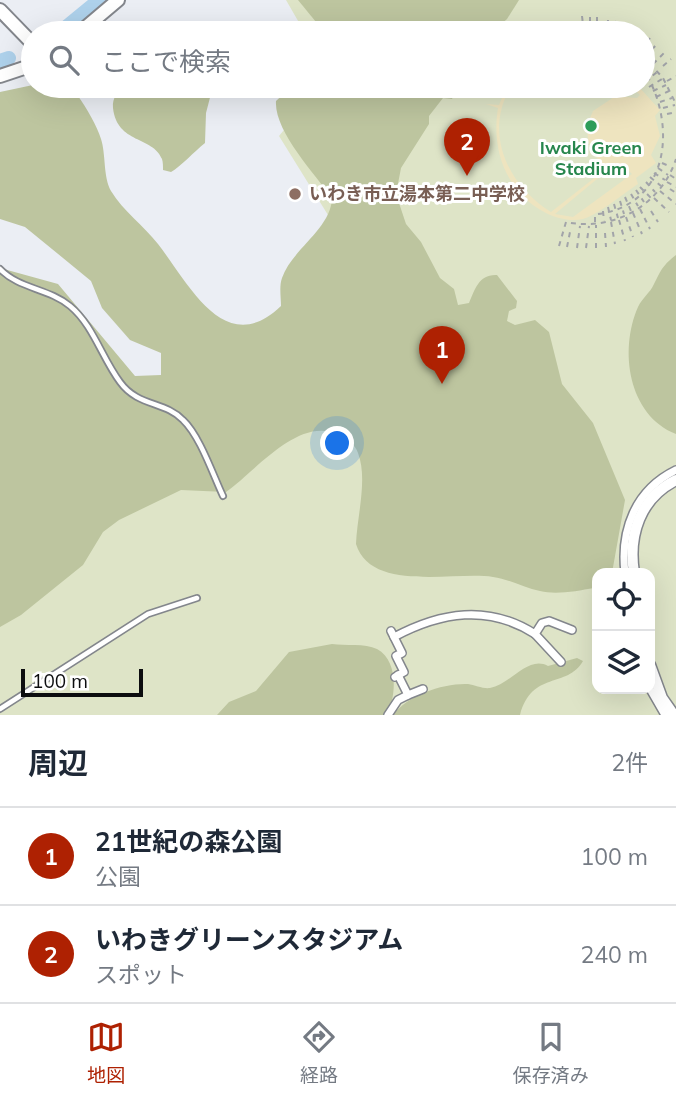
<!DOCTYPE html>
<html lang="ja">
<meta charset="utf-8">
<style>
:root{--surface:#fff;--page:#f6f6f7;--text:#1f2937;--muted:#747a83;--line:#e0e1e3;--accent:#ae2102}
body{margin:0;font-family:Mulish,"Noto Sans JP",sans-serif;background:var(--page);color:var(--text)}
.controls{position:absolute;right:21px;bottom:21px;display:grid;overflow:hidden;border-radius:14px;box-shadow:0 7px 28px #0002}
.controls button{width:63px;height:63px;display:grid;place-items:center;padding:0;border:0;border-bottom:2px solid var(--line);background:var(--surface);color:var(--text);font:35px sans-serif}
.scale{position:absolute;left:21px;bottom:18px;width:122px;box-sizing:border-box;padding-left:7px;border:4px solid #0c0d0f;border-top:0;font-size:19px;line-height:24px;white-space:nowrap;color:#0c0d0f;-webkit-text-stroke:5px #fff;paint-order:stroke}
.you{position:absolute;left:338px;top:444px;width:24px;height:24px;margin:-18px;border:5px solid #fff;border-radius:50%;background:#1a73e8;box-shadow:0 0 0 10px #1a73e833}
.badge{display:grid;place-items:center;width:46px;height:46px;border-radius:50%;background:var(--accent);color:#fff;font-size:23px;font-weight:700}
.pin{position:absolute;translate:-50% -58px;filter:drop-shadow(0 2px 4px #0008)}
.pin::after{content:'';position:absolute;top:37px;width:24px;height:21px;background:inherit;clip-path:polygon(0 0,100% 0,50% 100%)}
.list{margin:0;padding:0;list-style:none}
h2{display:flex;justify-content:space-between;align-items:center;height:91px;margin:0;padding:0 28px;font-size:30px}
h2 small{font-size:23px;font-weight:400;color:var(--muted)}
.list li{display:grid;grid-template-columns:46px 1fr auto;gap:21px;align-items:center;box-sizing:border-box;height:98px;padding:0 28px;border-top:2px solid var(--line)}
.list b{display:block;font-size:26px;white-space:nowrap}
.list p{margin:0;font-size:23px;white-space:nowrap;color:var(--muted)}
.list em{font-size:23px;font-style:normal;color:var(--muted)}
.icon{flex:none;width:38px;height:38px;fill:none;stroke:currentColor;stroke-width:2;stroke-linecap:round;stroke-linejoin:round}
.map{position:relative;flex:none;width:676px;height:715px;overflow:hidden}
.search{position:absolute;background:var(--surface);box-shadow:0 7px 28px #0002;left:21px;right:21px;top:21px;height:77px;display:flex;align-items:center;gap:18px;box-sizing:border-box;padding:0 24px;border-radius:38px;color:var(--muted);font-size:26px}
.sheet{height:287px;background:var(--surface)}
nav{display:flex;justify-content:space-around;align-items:center;box-sizing:border-box;height:98px;border-top:2px solid var(--line);background:var(--surface);font-size:19px;color:var(--muted)}
nav a{display:grid;justify-items:center;gap:4px}
nav .on{color:var(--accent)}
.map>svg:first-child{display:block}
</style>
<div class="map">
<svg width="676" height="715" viewBox="0 0 676 715">
<rect width="100%" height="100%" fill="#ebeef4"/>
<!-- green -->
<path fill="#dee4c7" fill-rule="evenodd" d="M286 0H676V715H0V581L369 291 341 236 279 136 320 86H643V33H305ZM597 573H650V689H597Z"/>
<!-- forest -->
<g fill="#bdc59f">
<path d="M298 0H519L507 19 491 33H340L316 22Z"/>
<path d="M33 85C49 87 66 82 78 96 86 107 97 126 101 139 106 154 103 177 111 191 123 211 144 226 158 244 189 284 225 360 281 306 281 298 279 286 282 278 292 249 331 229 332 198 315 174 274 131 276 101 299 77 420 86 458 86L452 99 443 98 429 116V124L401 168 396 194 406 224 421 242 440 278 454 289 458 305 469 303C475 289 479 274 497 275L517 301 516 308 509 311 507 321 515 325 535 320 549 332 562 384 593 423 625 500 612 573H597V586L594 588C577 591 556 595 540 591 524 588 509 579 493 577 455 571 371 593 356 544 357 516 368 479 358 453 355 444 347 439 339 435 299 415 256 471 226 492L181 490 119 520 103 532 83 565 21 615 0 627V268L58 284 135 376 161 375V353L130 340 102 308 91 281 63 258 25 227 0 219V92Z"/>
<path d="M126 86H213L206 113 205 143C195 151 180 167 171 172L163 170C163 166 163 162 162 159 153 136 117 144 113 108 112 97 118 91 126 86Z"/>
<path d="M676 255V434C628 415 619 350 638 307 642 298 650 293 654 284 661 270 663 265 676 255Z"/>
<path d="M332 644C345 646 365 643 377 649 399 661 396 697 387 715H217L229 702 256 691 289 652Z"/>
<path d="M577 658 583 661C567 689 532 670 520 715H393C408 695 443 683 468 684 475 685 483 689 490 688 511 684 528 655 548 666Z"/>
</g>
<!-- sand -->
<path fill="#eee4bf" fill-rule="evenodd" d="M507 86H511C483 134 508 185 551 212L607 168C588 152 582 134 593 111L614 97 606 86 616 96 637 98 640 95 631 86H638L660 110 655 116 660 136 651 155 656 163 636 178 638 184C624 193 598 215 583 219 571 222 556 218 546 213 506 192 491 150 498 108L486 104 499 105ZM609 169 628 170 632 174 573 217 555 214Z"/>
<g fill="none" stroke-linecap="round" stroke-linejoin="round">
<!-- river -->
<g stroke="#aed1eb" stroke-width="14">
<path d="M59 33 99 0"/>
<path d="M0 61 9 58"/>
</g>
<defs>
<g id="service">
<path d="M0 269C19 289 48 288 70 306 93 325 102 358 120 382 138 407 165 401 183 420 200 436 213 475 223 496"/>
<path d="M0 709 148 614 197 598"/>
</g>
<g id="pedestrian">
<path d="M625 573C620 530 635 490 676 470"/>
<path d="M391 631 394 637C441 612 488 604 535 634"/>
<path d="M394 637 402 653 396 656 404 672 395 677"/>
<path d="M561 662 535 634 542 623 549 621 572 630"/>
<path d="M398 675 408 695 423 689"/>
<path d="M650 689 665 715"/>
<path d="M388 715 398 700 408 695"/>
</g>
<g id="minor">
<path d="M634 573C628 535 640 498 676 480"/>
<path d="M650 665 662 698 674 715"/>
</g>
<g id="tertiary">
<path d="M0 10 33 44"/>
<path d="M79 33 118 0"/>
<path d="M0 76 33 65"/>
</g>
</defs>
<!-- service casing -->
<use href="#service" stroke="#83868c" stroke-width="8"/>
<!-- pedestrian casing -->
<use href="#pedestrian" stroke="#83868c" stroke-width="10"/>
<!-- minor casing -->
<use href="#minor" stroke="#83868c" stroke-width="13"/>
<!-- tertiary casing -->
<use href="#tertiary" stroke="#83868c" stroke-width="16"/>
<!-- path -->
<g stroke="#a2a4a9" stroke-width="2" stroke-dasharray="5 5" stroke-linecap="butt">
<path d="M582 16 584 33"/>
<path d="M590 17V29"/>
<path d="M597 17V33"/>
<path d="M607 33 608 20"/>
<path d="M614 33 616 21"/>
<path d="M623 33 625 24"/>
<path d="M633 33 634 29"/>
<path d="M643 48 650 38"/>
<path d="M643 56 663 78 676 104"/>
<path d="M645 57 657 44"/>
<path d="M653 64 665 52"/>
<path d="M663 66 671 59"/>
<path d="M643 75 652 67"/>
<path d="M667 81 676 76"/>
<path d="M645 82 657 72"/>
<path d="M649 87 662 79"/>
<path d="M653 91 666 85"/>
<path d="M656 97 669 91"/>
<path d="M660 102 672 98"/>
<path d="M663 108 675 105"/>
<path d="M667 114 676 112"/>
<path d="M662 163 671 167"/>
<path d="M658 168 668 175"/>
<path d="M654 173 665 180"/>
<path d="M670 175 676 179"/>
<path d="M650 177 661 186"/>
<path d="M646 182 655 192"/>
<path d="M667 182 676 187"/>
<path d="M640 187 651 198"/>
<path d="M670 189 676 193"/>
<path d="M636 190 644 202"/>
<path d="M660 191 676 204"/>
<path d="M631 194 638 206"/>
<path d="M625 197 631 211"/>
<path d="M654 198 669 212"/>
<path d="M620 201 624 214"/>
<path d="M614 204 618 218"/>
<path d="M608 207 611 220"/>
<path d="M640 209 650 229"/>
<path d="M603 211 604 221"/>
<path d="M651 211 658 222"/>
<path d="M633 213 642 234"/>
<path d="M598 214C673 204 676 119 643 69"/>
<path d="M595 217V223"/>
<path d="M626 217 633 237"/>
<path d="M619 220 625 241"/>
<path d="M611 222 615 244"/>
<path d="M605 233 606 247"/>
<path d="M559 246 566 222C614 232 661 205 676 159"/>
<path d="M567 247 570 232"/>
<path d="M577 248 580 226"/>
<path d="M586 248 589 226"/>
<path d="M596 248V225"/>
</g>
<!-- service -->
<use href="#service" stroke="#fff" stroke-width="4.5"/>
<!-- pedestrian -->
<use href="#pedestrian" stroke="#fff" stroke-width="7"/>
<!-- minor -->
<use href="#minor" stroke="#fff" stroke-width="10"/>
<!-- tertiary -->
<use href="#tertiary" stroke="#fff" stroke-width="12"/>
</g>
<!-- markers -->
<circle fill="#2e9e5b" stroke="#fff" stroke-width="2.5" cx="591" cy="126" r="7"/>
<circle fill="#8d6e63" stroke="#fff" stroke-width="2.5" cx="295" cy="194" r="7"/>
<g text-anchor="middle" stroke-width="6" stroke-linejoin="round" paint-order="stroke">
<!-- leisure labels -->
<g font-size="18" font-weight="bold" fill="#27864d" stroke="#fff">
<text x="591" y="154">Iwaki Green<tspan x="591" dy="21">Stadium</tspan></text>
</g>
<!-- education labels -->
<g font-size="18" font-weight="bold" fill="#785e54" stroke="#fff" text-anchor="start">
<text x="309" y="200">いわき市立湯本第二中学校</text>
</g>
</g>
</svg>
<div class="controls">
<button><svg class="icon" aria-label="locate" viewBox="0 0 24 24"><circle cx="12" cy="12" r="6"/><path d="M12 2v4M12 18v4M2 12h4M18 12h4"/></svg></button>
<button><svg class="icon" aria-label="layers" viewBox="0 0 24 24"><path d="M12 4l9 5-9 5-9-5zM3 14l9 5 9-5"/></svg></button>
</div>
<div class="scale">100 m</div>
<div class="you"></div>
<div class="pin badge" style="left:442px;top:384px">1</div>
<div class="pin badge" style="left:467px;top:176px">2</div>
<div class="search"><svg class="icon" aria-label="search" viewBox="0 0 24 24"><circle cx="10" cy="10" r="6"/><path d="M15 15l6 6"/></svg>ここで検索</div>
</div>
<section class="sheet">
<h2>周辺<small>2件</small></h2>
<ul class="list">
<li><span class="badge">1</span><div><b>21世紀の森公園</b><p>公園</p></div><em>100 m</em></li>
<li><span class="badge">2</span><div><b>いわきグリーンスタジアム</b><p>スポット</p></div><em>240 m</em></li>
</ul>
</section>
<nav>
<a class="on"><svg class="icon" aria-label="map" viewBox="0 0 24 24"><path d="M3 6l6-2 6 2 6-2v14l-6 2-6-2-6 2zM9 4v14M15 6v14"/></svg>地図</a>
<a><svg class="icon" aria-label="directions" viewBox="0 0 24 24"><path d="M12 3l9 9-9 9-9-9zM9 14v-3h6M13 9l2 2-2 2"/></svg>経路</a>
<a><svg class="icon" aria-label="saved" viewBox="0 0 24 24"><path d="M7 4h10v16l-5-4-5 4z"/></svg>保存済み</a>
</nav>
